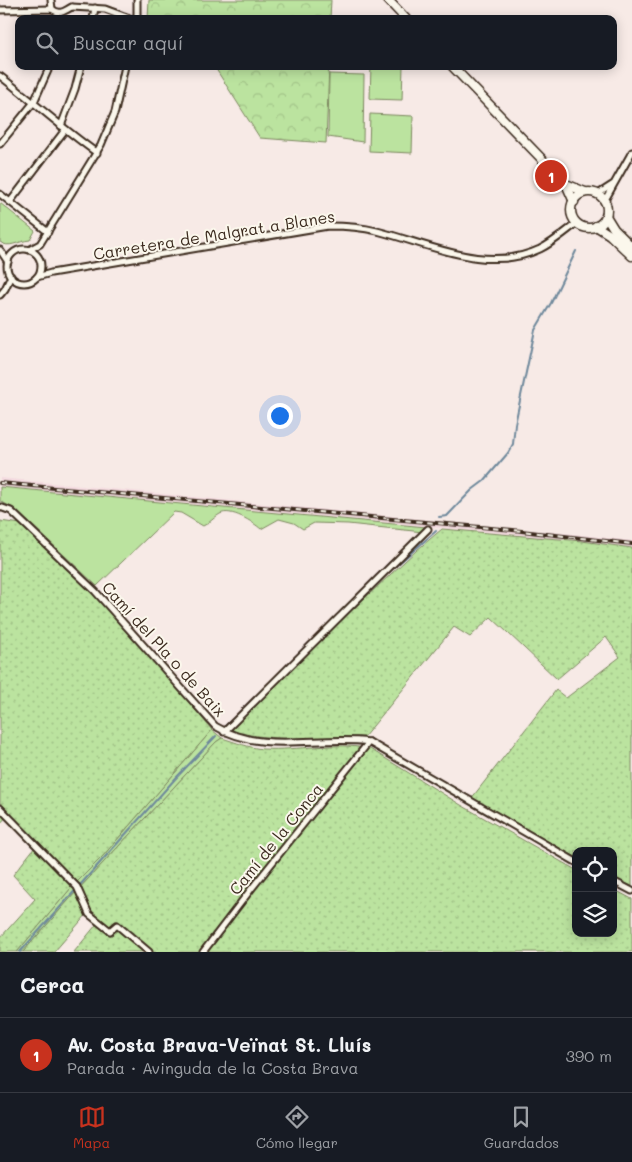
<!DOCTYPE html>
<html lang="es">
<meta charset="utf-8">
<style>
:root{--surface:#171b24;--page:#242831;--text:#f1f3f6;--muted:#9ea1a6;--line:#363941;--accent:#c8321e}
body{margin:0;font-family:Mali,sans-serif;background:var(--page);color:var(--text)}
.controls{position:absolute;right:15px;bottom:15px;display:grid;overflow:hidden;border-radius:10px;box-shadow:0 2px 12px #0003}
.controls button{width:45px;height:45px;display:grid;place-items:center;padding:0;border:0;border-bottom:1px solid var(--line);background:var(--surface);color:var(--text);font:25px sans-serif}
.you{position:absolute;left:279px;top:415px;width:18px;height:18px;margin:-12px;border:4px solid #fff;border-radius:50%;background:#1a73e8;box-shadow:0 0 0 8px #1a73e833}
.badge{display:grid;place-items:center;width:32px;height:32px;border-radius:50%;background:var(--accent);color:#fff;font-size:16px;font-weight:700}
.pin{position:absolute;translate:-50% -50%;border:2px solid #fff;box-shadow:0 1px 5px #0006}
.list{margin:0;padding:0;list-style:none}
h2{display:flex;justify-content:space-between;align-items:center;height:65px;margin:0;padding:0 20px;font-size:21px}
h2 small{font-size:16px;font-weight:400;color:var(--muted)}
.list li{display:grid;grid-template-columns:32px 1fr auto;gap:15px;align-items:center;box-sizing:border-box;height:75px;padding:0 20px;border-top:1px solid var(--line)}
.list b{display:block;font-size:19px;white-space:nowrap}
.list p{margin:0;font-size:16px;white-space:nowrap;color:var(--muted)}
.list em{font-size:16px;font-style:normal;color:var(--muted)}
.icon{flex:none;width:28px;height:28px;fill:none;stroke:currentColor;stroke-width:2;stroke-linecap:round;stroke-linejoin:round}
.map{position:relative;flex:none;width:632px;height:952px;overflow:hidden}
.search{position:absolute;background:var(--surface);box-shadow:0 2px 12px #0003;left:15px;right:15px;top:15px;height:55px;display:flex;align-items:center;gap:12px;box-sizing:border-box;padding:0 18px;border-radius:10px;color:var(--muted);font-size:19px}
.sheet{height:140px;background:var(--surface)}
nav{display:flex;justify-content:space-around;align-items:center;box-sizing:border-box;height:70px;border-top:1px solid var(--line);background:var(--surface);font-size:14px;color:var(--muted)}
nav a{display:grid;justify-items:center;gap:2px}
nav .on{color:var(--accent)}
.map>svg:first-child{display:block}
</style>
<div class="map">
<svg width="632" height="952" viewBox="0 0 632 952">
<defs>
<pattern id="forest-crowns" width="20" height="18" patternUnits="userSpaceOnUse" patternTransform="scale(1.25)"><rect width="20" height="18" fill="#bbe39f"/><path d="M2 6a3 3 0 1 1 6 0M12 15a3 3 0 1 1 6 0" fill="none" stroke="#a2c388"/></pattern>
<pattern id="garden-dots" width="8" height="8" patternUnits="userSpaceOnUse" patternTransform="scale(1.25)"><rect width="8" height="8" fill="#bbe39f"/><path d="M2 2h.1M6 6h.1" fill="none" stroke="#a2c388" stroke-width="1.8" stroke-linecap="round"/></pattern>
</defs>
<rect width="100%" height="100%" fill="#f7eae6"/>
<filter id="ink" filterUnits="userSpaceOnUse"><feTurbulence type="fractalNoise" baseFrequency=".02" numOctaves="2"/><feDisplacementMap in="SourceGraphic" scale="10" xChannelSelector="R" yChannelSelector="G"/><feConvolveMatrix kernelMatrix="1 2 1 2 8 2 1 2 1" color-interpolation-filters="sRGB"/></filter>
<g filter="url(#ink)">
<!-- built -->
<path fill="#f3dadf" d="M0 478 582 535 632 541V548L582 541 0 487Z"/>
<!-- green -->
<g fill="#bbe39f" stroke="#7b865e">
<path d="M371 66H403L402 100 370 99Z"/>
<path d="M329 74 364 75 363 142 328 137Z"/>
<path d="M370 114 413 116 412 153 369 151Z"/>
<path d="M0 203 35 231 30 240C18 241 9 249 0 242Z"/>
<path d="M0 487 426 527 423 532 348 524 314 523 303 529 294 523 279 519 261 529C253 522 231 508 220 514 214 517 210 523 203 526L181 513 174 512 97 586 15 509 0 501Z"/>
<path d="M212 730 222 738 216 742 76 892 23 952H17L71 888 102 857Z"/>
</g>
<!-- forest -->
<g fill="url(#forest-crowns)" stroke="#7b865e">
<path d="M149 0H331L330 19H148Z"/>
<path d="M214 66H329L326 143 260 138Z"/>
</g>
<!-- garden -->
<g fill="url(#garden-dots)" stroke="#7b865e">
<path d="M0 521 21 524 93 592 141 645 212 730 102 857 71 888 17 952H0V938L35 899 13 875 35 847 7 816 0 824Z"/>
<path d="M442 529 582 541 632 548V886L613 878V851H576V857L471 799 556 690 566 698 620 657 606 637 557 679 491 617 470 637 454 627 364 737C323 737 270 743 230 730L327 633 417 550Z"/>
<path d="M222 738C235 742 250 748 263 749 299 751 335 741 370 749L461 805 576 870V933H613V889L632 899V952H74L96 925 87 914 54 952H23L76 892 216 742Z"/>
</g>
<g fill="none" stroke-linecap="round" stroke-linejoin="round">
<!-- stream -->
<g stroke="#6e889b" stroke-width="2">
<path d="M439 517 447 516 472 490 484 481 508 453 513 444 515 424 535 330 551 303 576 251"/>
<path d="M389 572 436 531"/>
<path d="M224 727 249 704"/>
<path d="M20 952 175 779 216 736"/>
</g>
<defs>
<g id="street">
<path d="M51 0 52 9"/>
<path d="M72 7 105 9 132 19"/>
<path d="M0 10 52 9C61 16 65 10 72 7"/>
<path d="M93 19 95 8"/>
<path d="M137 19V0"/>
<path d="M0 76C33 101 63 129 97 153"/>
<path d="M61 126 75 89 81 66"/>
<path d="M0 144 34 102 50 66"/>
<path d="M0 194 48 232"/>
<path d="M598 194 612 185"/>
<path d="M605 200 632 152"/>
<path d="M10 202 65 130"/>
<circle cx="24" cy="266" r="17"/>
<path d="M0 250 8 262"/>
<path d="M29 250 40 244 101 145 115 112 125 66"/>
<path d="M37 277 51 273 328 226C345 226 361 227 377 231 429 244 487 274 540 249 554 242 565 232 577 223"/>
<path d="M0 295 5 289 11 276"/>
<path d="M0 507 11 511 95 591 215 726C263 755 317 735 369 742L576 862"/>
<path d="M224 732 428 529"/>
<path d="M0 808 77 887 89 914 110 931 117 925 149 952"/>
<path d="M613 881 632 891"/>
<path d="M203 952 252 888 369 742"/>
</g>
<g id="secondary">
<path d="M388 0 406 19"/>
<path d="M452 66 566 184 574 202"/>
<path d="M566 184 585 192"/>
<circle cx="589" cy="210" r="18"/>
<path d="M606 216 614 229 632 247"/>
<path d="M596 226 610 235 632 256"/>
</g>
</defs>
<!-- street casing -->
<use href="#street" stroke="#3b2a1e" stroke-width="9"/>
<!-- secondary casing -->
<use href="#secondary" stroke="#3b2a1e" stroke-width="11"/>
<!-- street -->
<use href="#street" stroke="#fbf7ec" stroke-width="5"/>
<!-- secondary -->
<use href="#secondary" stroke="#fbf7ec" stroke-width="8"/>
<defs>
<path id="rail" d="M0 483 513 530 632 544"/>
</defs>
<!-- rail casing -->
<use href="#rail" stroke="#3b2a1e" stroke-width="4"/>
<!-- rail -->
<use href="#rail" stroke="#fbf7ec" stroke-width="2" stroke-dasharray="5.5" stroke-linecap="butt"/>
</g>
</g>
<g text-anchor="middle" stroke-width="4" stroke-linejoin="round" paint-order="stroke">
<!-- street labels -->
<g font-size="16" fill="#3b2a1e" stroke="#fbf7ec">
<text transform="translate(214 235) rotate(-9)" y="6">Carretera de Malgrat a Blanes</text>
<text transform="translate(164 649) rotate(48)" y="6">Camí del Pla o de Baix</text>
<text transform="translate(276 839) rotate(-51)" y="6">Camí de la Conca</text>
</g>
</g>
</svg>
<div class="controls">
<button><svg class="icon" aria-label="locate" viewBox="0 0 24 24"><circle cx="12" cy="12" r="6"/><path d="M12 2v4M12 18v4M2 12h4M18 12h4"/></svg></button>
<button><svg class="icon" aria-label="layers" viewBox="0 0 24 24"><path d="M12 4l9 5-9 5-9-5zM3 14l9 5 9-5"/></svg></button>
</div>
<div class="you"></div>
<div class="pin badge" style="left:551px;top:176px">1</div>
<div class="search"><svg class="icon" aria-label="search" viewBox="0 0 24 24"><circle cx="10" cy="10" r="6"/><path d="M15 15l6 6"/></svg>Buscar aquí</div>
</div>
<section class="sheet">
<h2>Cerca<small></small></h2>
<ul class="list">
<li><span class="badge">1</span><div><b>Av. Costa Brava-Veïnat St. Lluís</b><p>Parada · Avinguda de la Costa Brava</p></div><em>390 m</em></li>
</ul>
</section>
<nav>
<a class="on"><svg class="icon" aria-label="map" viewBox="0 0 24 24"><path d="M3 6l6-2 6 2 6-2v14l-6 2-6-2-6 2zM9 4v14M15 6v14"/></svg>Mapa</a>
<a><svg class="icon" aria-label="directions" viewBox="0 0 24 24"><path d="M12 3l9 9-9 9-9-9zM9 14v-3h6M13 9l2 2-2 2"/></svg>Cómo llegar</a>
<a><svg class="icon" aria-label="saved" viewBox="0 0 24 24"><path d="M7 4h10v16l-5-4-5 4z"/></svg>Guardados</a>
</nav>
